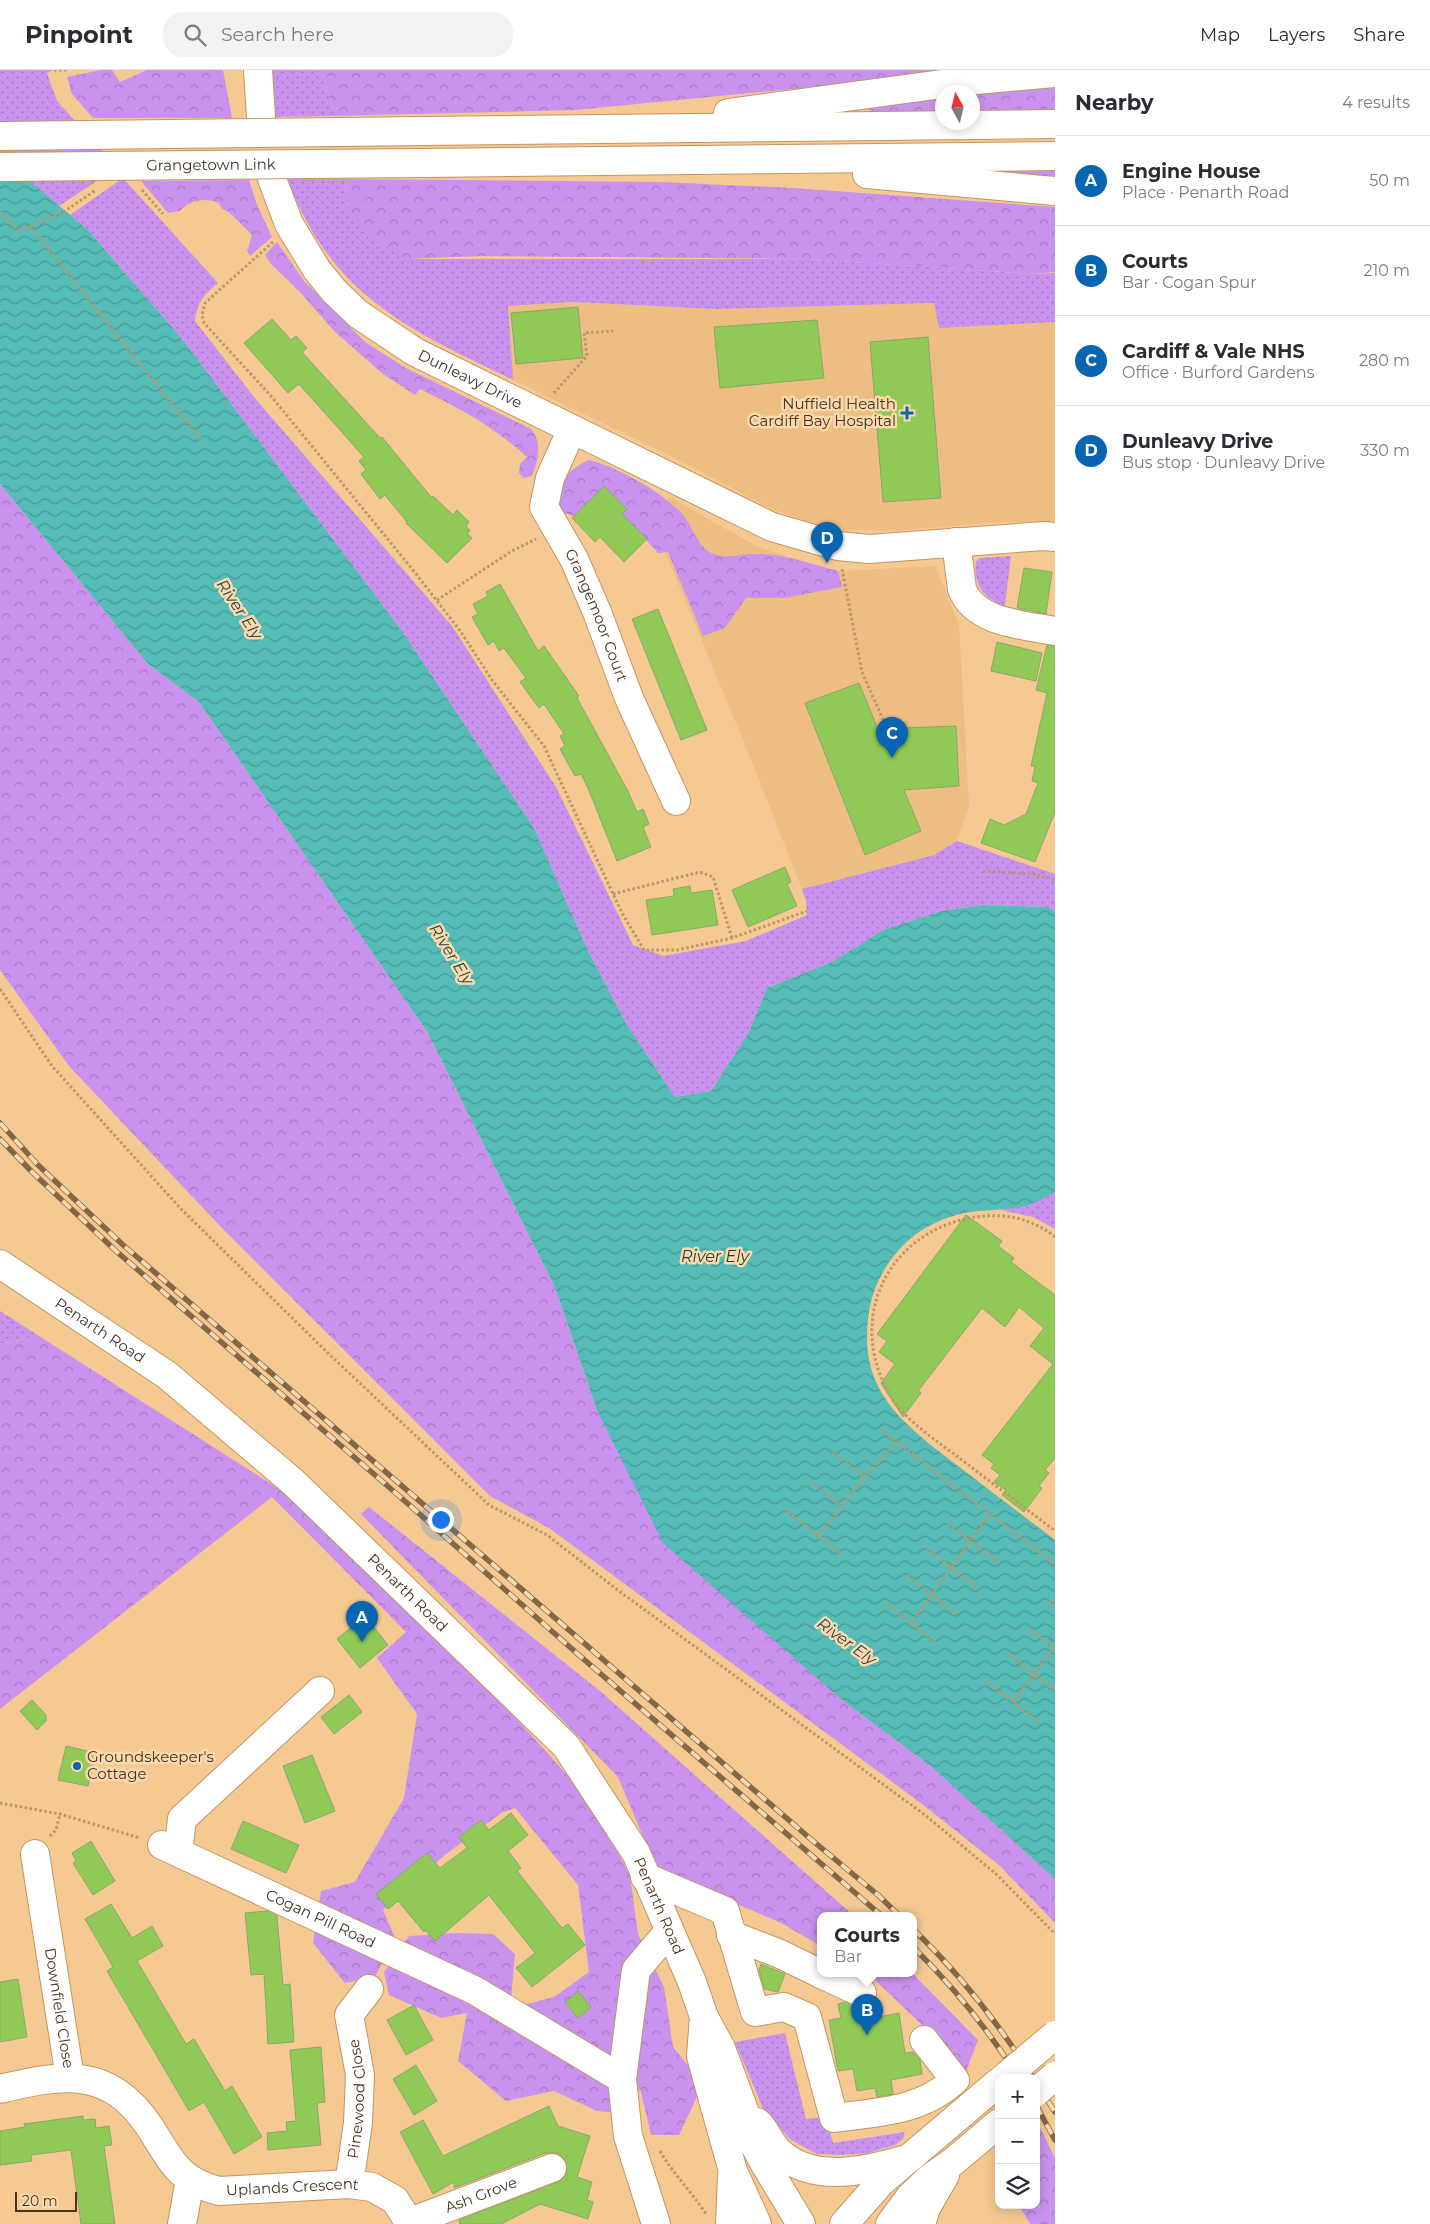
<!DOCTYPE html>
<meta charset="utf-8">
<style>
:root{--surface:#fff;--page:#f2f2f3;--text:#2b2b33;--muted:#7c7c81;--line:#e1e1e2;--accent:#0765b2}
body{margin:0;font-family:Montserrat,sans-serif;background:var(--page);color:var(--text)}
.controls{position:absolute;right:15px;bottom:15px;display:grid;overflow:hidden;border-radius:10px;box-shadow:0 2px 12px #0003}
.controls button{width:45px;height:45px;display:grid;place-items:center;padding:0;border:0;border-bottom:1px solid var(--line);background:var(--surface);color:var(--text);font:25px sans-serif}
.compass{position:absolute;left:935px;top:15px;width:45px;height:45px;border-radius:50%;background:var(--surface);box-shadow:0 2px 12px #0003;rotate:352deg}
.scale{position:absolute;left:15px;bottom:12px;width:62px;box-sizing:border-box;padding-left:5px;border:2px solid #46341f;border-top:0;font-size:14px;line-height:18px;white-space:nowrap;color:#46341f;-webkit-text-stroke:4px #fcd8ae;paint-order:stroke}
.you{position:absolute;left:440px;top:1449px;width:18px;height:18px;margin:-12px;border:4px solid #fff;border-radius:50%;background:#1a73e8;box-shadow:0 0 0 8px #1a73e833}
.badge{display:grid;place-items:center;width:32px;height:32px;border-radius:50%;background:var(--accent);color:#fff;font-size:16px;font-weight:700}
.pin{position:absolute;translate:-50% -41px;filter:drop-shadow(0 1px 2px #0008)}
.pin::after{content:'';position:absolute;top:26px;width:18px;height:15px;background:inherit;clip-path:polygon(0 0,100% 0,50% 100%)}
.popup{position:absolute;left:817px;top:1842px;width:100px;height:65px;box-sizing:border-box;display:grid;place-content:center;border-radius:10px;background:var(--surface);filter:drop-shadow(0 1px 4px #0005);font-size:16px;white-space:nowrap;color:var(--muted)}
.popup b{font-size:19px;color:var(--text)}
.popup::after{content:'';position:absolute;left:50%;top:100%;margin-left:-10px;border:10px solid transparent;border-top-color:var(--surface)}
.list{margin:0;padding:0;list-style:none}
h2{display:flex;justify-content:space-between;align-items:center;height:65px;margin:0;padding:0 20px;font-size:21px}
h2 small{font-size:16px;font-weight:400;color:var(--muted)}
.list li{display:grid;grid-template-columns:32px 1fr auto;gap:15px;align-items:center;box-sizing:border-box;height:90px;padding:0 20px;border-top:1px solid var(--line)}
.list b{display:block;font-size:19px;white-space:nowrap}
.list p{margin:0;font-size:16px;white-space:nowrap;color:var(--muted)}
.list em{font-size:16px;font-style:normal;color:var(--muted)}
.icon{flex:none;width:28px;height:28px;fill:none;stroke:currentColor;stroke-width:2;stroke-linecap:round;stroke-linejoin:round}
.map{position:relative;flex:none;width:1055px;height:2154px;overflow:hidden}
header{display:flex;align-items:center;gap:30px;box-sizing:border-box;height:70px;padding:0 25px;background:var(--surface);border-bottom:1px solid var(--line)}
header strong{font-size:24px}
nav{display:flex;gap:28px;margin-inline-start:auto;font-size:18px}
.search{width:350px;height:45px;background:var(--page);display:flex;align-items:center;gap:12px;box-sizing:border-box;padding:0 18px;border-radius:20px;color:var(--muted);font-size:19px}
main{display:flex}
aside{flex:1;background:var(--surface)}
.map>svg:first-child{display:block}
</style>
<header>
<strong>Pinpoint</strong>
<div class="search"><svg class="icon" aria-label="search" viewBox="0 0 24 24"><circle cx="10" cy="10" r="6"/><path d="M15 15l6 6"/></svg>Search here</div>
<nav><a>Map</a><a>Layers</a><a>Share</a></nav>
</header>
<main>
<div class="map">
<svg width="1055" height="2154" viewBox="0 0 1055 2154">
<defs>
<pattern id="grass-dots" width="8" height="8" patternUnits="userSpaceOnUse" patternTransform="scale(1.25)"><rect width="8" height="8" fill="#ca92ef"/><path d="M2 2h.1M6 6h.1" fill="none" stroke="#a678c1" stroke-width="1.8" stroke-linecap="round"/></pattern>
<pattern id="forest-crowns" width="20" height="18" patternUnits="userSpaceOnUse" patternTransform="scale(1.25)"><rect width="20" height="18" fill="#ca92ef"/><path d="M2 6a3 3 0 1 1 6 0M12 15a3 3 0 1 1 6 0" fill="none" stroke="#a678c1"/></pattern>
<pattern id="water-waves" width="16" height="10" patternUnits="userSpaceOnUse" patternTransform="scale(1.25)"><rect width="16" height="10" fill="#55bcb7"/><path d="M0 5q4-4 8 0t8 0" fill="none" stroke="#489a94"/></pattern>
</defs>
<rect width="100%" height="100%" fill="#f6c993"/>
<!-- built -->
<g fill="#eebd82">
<path d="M573 232 715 239 935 233 939 257 1055 250V452H1003L890 461 848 460 805 451 772 439 673 387 513 310 507 236Z"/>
<path d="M668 426 758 477 806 493 838 501 935 496 959 554 969 736 957 771 934 785 802 819 748 682 661 472Z"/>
</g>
<!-- grass -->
<g fill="url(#grass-dots)">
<path d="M0 0H53L47 3 57 31 118 97 59 136 0 91Z"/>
<path d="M271 0H321L335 46 274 47Z"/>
<path d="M123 108 218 213C204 225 197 232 195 251L254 327 452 556 556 717 633 875 663 886 746 871 807 845 806 831 802 819 934 785 957 771 1055 804V842L1048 837 985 835 941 841 883 860 832 892 767 918 749 962 711 1021 675 1027 627 955 588 881 534 758 402 561 183 270 88 160 70 145Z"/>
<path d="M284 109H345L347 138 406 189H809L1032 204 1055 203V252L939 258 934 233 715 239 573 232 508 236 513 310C419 264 343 233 297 132H292Z"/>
<path d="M1011 486 1005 536C983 529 973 513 976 491L980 488Z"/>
<path d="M1055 1122V1159L1033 1147 1000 1140 1030 1134Z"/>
<path d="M0 1241 39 1266 0 1274Z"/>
<path d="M785 1963 806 2049 826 2047 833 2073 905 2062 903 2069 895 2075 868 2083 841 2085 817 2084 791 2070 765 2043 735 1972Z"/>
</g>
<!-- forest -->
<g fill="url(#forest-crowns)">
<path d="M101 0H112L120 12 147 0H223L232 48H93L72 24 67 7Z"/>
<path d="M321 0H988L575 40 335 46Z"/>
<path d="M1055 15V41L973 42 972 23Z"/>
<path d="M942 25V42L874 43 867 39 871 32Z"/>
<path d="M1055 98V112L966 106 970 99Z"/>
<path d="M345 109 661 112 793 118 1055 137V202L1032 204 809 189 481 186 406 189 376 170 347 138Z"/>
<path d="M249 110 257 135 272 167 250 186 247 181 252 165 229 142 222 139 219 133C206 127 189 130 180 141L168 143 141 111Z"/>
<path d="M277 172 304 211 365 272 406 298 531 359C543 373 538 391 532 406L524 408 519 403 520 394 527 387C491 355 463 340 420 319L415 325 383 304 334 261 300 222 271 194 265 185Z"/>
<path d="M589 390C618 397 669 425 686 449 693 459 699 477 711 483 725 490 738 484 752 484 782 483 810 494 838 501L842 517 784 528H746L725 558 703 566 668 482 658 483 621 443 574 446 558 441C553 419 568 398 589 390Z"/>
<path d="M0 414 148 594 199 632 428 963 555 1217 597 1340 842 1630 932 1697 1055 1809V1853L999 1795 922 1734 549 1458 490 1426 220 1156 69 996 0 900Z"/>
<path d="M39 1266 279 1419 454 1579 594 1735 630 1806 638 1864 664 1917 673 1977 703 2014 679 2065H651L640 2018 631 2044 597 2041 554 2021 506 2031 458 1991 467 1943 441 1948 389 1925 384 1902 409 1866 458 1863 493 1864 515 1884 511 1930 527 1934 554 1927 589 1902 578 1815 515 1738 501 1743 445 1785 383 1840 395 1868 375 1907 345 1913 313 1873 321 1821 355 1812 404 1728 417 1644 377 1588 406 1562 272 1427 0 1639V1274Z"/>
<path d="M369 1437 600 1621 854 1846H821V1876L779 1852 676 1808 655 1795 618 1707 361 1444Z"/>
<path d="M869 1904H913L978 1970 965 2004 926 1959Z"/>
<path d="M1036 2049 1055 2088V2154H1030L1019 2135H1036Z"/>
</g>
<!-- water -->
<path fill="url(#water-waves)" d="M0 86 88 160 183 270 402 561 534 758 588 881 627 955 675 1027 711 1021 749 962 767 918 832 892 883 860 941 841 984 835 1048 837 1055 842V1122C1047 1126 1039 1131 1031 1134 1015 1140 996 1139 979 1141 959 1142 939 1150 922 1160 896 1177 876 1206 870 1236 854 1321 903 1353 962 1399 993 1423 1024 1446 1055 1470V1809L932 1697 842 1630 663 1473 597 1340 555 1217 428 963 199 632 148 594 0 414Z"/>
<!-- building -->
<g fill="#90c955" stroke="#89a76f">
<path d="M578 237 583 288 516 294 511 243Z"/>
<path d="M272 249 291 270 296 266 307 278 302 282 380 368 382 367 431 427 433 426 453 445 457 440 469 452 466 456 470 461 467 464 472 468 447 493 406 453 407 452 385 425 380 429 361 404 366 400 359 391 364 387 299 314 288 323 244 273Z"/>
<path d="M817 250 824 308 720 318 714 257Z"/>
<path d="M928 267 941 428 883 432 870 272Z"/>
<path d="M604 416 627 439 622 444 647 469 624 492 600 467 595 472 572 448Z"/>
<path d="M1024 498 1052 502 1046 544 1017 538Z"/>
<path d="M500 514 538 581 544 576 579 626 577 628 628 721 637 742 643 739 649 754 643 757 651 777 617 791 588 718 581 704 575 706 560 679 565 676 560 666 564 664 544 634 539 638 520 612 526 608 504 578 499 581 494 571 488 575 472 547 478 544 473 534 488 526 486 522Z"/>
<path d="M658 539 707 660 681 670 632 549Z"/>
<path d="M997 572 1042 583 1036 611 991 601Z"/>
<path d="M1047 575 1055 576V742L1035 792 981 773 990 749 1004 755 1026 744 1038 713 1032 711 1035 696H1031L1047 623 1036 620Z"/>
<path d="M859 613 878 659 956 656 959 716 904 720 921 761 865 785 805 633Z"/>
<path d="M785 797 791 812 787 814 797 836 748 857 732 820Z"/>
<path d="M690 816 691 823 712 820 718 855 652 865 646 830 674 826 673 819Z"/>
<path d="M966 1145 1002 1171 998 1176 1014 1188 1011 1192 1055 1225V1388L1045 1400 1049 1403 1039 1416 1042 1418 1024 1442 1002 1425 1006 1420 994 1412 1000 1405 991 1398 994 1394 982 1385 1053 1294 1030 1276 1044 1258 1019 1237 1005 1257 982 1238 918 1321 921 1323 903 1347 881 1313 895 1294 879 1282 887 1271 877 1264Z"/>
<path d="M365 1546 388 1575 360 1598 337 1569Z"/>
<path d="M349 1625 362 1642 334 1664 321 1647Z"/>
<path d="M32 1630 46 1645V1651L37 1660 20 1641Z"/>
<path d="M66 1676 96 1683 88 1716 58 1710Z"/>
<path d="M312 1685 335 1741 305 1753 283 1696Z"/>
<path d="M511 1743 528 1765 508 1781 521 1798 517 1801 562 1858 568 1854 585 1875 532 1917 516 1898 535 1883 489 1825 435 1871 425 1860 424 1862 398 1831 388 1839 376 1824 427 1783 440 1798 467 1778 459 1767 481 1750 489 1760Z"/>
<path d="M243 1751 299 1775 286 1803 231 1779Z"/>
<path d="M91 1771 115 1811 93 1825 73 1793 76 1791 72 1783Z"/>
<path d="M111 1834 132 1868 152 1856 163 1876 137 1891 186 1974 194 1969 225 2021 232 2016 262 2067 234 2084 204 2032 189 2041 107 1901 113 1897 85 1849Z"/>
<path d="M267 1841 277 1846 283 1915 290 1914 294 1972 268 1974 264 1904 251 1905 245 1843Z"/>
<path d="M761 1894 785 1904 778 1922 764 1919 759 1900Z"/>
<path d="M18 1909 27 1967 0 1972V1912Z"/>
<path d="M578 1921 591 1937 578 1948 565 1933Z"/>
<path d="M845 1932 863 1939 871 1936 873 1948 899 1943 905 1983 913 1982 920 1990 922 2004 891 2010 893 2024 877 2027 875 2018 857 2021 853 1999 838 2001 829 1950 841 1948 838 1934Z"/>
<path d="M414 1935 433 1970 406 1985 387 1950Z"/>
<path d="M321 1977 325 2032 317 2033 321 2075 268 2080 267 2063 287 2061 286 2052 296 2051 290 1980Z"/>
<path d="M416 1995 437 2031 414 2045 393 2009Z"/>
<path d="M549 2036 558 2056 590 2066 577 2107 592 2112 587 2130 593 2132 588 2149 540 2134 501 2154H460L459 2150 558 2112 564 2107 567 2101 566 2092 561 2086 555 2083H546L454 2118V2112L433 2124 400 2062 423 2050 443 2086Z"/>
<path d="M83 2046V2050L95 2049 96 2058 109 2056 112 2075 104 2076 115 2154H81L71 2080 31 2085 32 2091 0 2095V2061L25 2057 24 2054Z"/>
</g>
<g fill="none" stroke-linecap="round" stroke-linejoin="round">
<defs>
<g id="minor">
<path d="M258 0 261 47"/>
<path id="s1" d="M272 109 289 154 317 200 334 221 358 244 415 282 772 457 838 476 869 479 1044 466 1055 467"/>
<path id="s2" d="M572 359 550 408 544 437 574 489 597 542 629 628 676 731"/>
<path d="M956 472 962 519C975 553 1024 555 1055 561"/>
<path id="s3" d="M162 1775 474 1920 622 2009"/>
<path d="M178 1782 182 1749 320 1621"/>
<path id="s4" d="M35 1784 70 2008"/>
<path d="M645 1807 725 1841 755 1942 784 1937 807 1947 834 2048C878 2042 920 2042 955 2010L924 1970"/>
<path d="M731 1865 778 1883 821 1904"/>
<path d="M821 1904 862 1923"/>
<path id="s5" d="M0 2019C62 2004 109 1996 149 2056 171 2089 176 2110 219 2121L349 2114 372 2117 395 2130 410 2154"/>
<path id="s6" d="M349 2114 358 2053 360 2005 349 1945 369 1919"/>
<path id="s7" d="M410 2152 552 2098"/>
<path d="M182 2154 190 2110"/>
<path d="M656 2154 628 2066 622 2009 636 1900 669 1861"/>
</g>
<g id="major">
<path d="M728 43 965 11 1055 3"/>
<path d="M423 61 1055 54"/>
<path d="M423 93 1055 86"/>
<path d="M867 104 1055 121"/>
<path id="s8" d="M0 1194 167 1305 293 1412 566 1676 636 1783 692 1912 704 1947 721 1978 744 2040 748 2063 763 2091 801 2154"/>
<path d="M704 1947 701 1986 715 2037 733 2101 757 2154"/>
<path d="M757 2052C767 2061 770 2074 780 2083 813 2113 866 2101 903 2090"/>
<path d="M730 2154 732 2106"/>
<path d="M844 2154 881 2112 999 2012"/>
<path d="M890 2154 910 2127 930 2108 954 2091 999 2053"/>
<path d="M921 2154 926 2138 945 2105"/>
</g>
</defs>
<!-- minor casing -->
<use href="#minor" stroke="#c19662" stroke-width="30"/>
<!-- major casing -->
<use href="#major" stroke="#c19662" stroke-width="30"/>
<!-- path -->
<g stroke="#ba976c" stroke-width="3" stroke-dasharray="2.5 2.5" stroke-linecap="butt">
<path d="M54 0H67"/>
<path d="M142 120 163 144"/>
<path d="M0 142 19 161 65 141 96 120"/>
<path d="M30 156 202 371"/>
<path d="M273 172 205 233 202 245 204 253 271 326 417 505 461 562 492 610 544 676 622 843 644 880H677L732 868 807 841"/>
<path d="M554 323 587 286 584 263 613 261"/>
<path d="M842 499 862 602 885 654"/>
<path d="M437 530 512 481 536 469"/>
<path d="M983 801 1035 804 1055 810"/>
<path d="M613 824 700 802 713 807 732 868"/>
<path d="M0 919 52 996 181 1139 330 1285 489 1435 547 1465 619 1521 925 1745 996 1804 1055 1864"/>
<path d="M1055 1167C1035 1150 1009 1144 984 1146 895 1154 845 1240 887 1320 903 1350 936 1370 962 1390 993 1414 1024 1437 1055 1461"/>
<path d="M880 1359 1055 1494"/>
<path d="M833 1382 865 1407"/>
<path d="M813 1413 842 1436"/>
<path d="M784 1439 843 1485"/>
<path d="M948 1454 998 1492"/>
<path d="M819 1465 865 1407 896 1372"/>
<path d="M927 1479 979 1519"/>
<path d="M907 1506 958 1545"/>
<path d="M1049 1531 1055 1536"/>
<path d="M886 1533 935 1572"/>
<path d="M911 1554 990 1444"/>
<path d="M1029 1559 1054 1578"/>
<path d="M1009 1584 1055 1621"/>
<path d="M987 1612 1040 1653"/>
<path d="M1013 1631 1055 1576"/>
<path d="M0 1733 60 1744 140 1768"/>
<path d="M50 1766 56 1760 60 1744"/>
<path d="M660 2081C674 2105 691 2121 706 2144"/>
</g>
<!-- minor -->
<use href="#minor" stroke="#fff" stroke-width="28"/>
<!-- major -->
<use href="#major" stroke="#fff" stroke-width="28"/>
<defs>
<g id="rail">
<path d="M0 1053 38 1095 122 1174 813 1771 878 1825 900 1846"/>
<path d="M0 1069 32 1102 116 1181 398 1425 580 1586 882 1846"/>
<path d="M913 1859C959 1903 999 1954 1033 2008"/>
<path d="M913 1877C953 1916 989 1961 1019 2008"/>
<path d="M1036 2013 1055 2042"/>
<path d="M1036 2035 1055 2070"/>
</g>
</defs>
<!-- rail casing -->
<use href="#rail" stroke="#836847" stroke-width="5.5"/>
<!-- rail -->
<use href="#rail" stroke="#fcd8ae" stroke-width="4" stroke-dasharray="11" stroke-linecap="butt"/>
<defs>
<g id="major-bridge">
<path d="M0 66 423 61"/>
<path id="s9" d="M0 97 423 93"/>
<path d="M1004 2008 1055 1965"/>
<path d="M1036 2022 1055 2006"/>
</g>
</defs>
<!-- major-bridge casing -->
<use href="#major-bridge" stroke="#c19662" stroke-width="30" stroke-linecap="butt"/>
<!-- major-bridge -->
<use href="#major-bridge" stroke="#fff" stroke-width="28"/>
</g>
<!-- markers -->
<g fill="#0765b2" stroke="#fcd8ae" stroke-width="2">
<path d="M904.5 335.5h5v5h5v5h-5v5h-5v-5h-5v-5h5z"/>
<circle cx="77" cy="1696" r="5"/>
</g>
<g text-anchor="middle" stroke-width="5" stroke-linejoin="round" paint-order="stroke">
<!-- street labels -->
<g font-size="15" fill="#46341f" stroke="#fcd8ae">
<text dy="5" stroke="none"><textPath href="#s9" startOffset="211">Grangetown Link</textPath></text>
<text dy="5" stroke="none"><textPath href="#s1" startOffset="292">Dunleavy Drive</textPath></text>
<text dy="5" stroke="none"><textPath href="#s2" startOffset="204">Grangemoor Court</textPath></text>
<text dy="5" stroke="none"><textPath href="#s8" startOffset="120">Penarth Road</textPath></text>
<text dy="5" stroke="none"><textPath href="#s8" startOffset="525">Penarth Road</textPath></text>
<text dy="5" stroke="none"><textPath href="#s8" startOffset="931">Penarth Road</textPath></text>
<text dy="5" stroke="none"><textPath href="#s3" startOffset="175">Cogan Pill Road</textPath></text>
<text dy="5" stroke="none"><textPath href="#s4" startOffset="156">Downfield Close</textPath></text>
<text dy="5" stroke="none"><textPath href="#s6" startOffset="86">Pinewood Close</textPath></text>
<text dy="5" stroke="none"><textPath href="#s5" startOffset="340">Uplands Crescent</textPath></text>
<text dy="5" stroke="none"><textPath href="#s7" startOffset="76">Ash Grove</textPath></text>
</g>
<!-- poi labels -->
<g font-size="15" fill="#46341f" stroke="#fcd8ae" text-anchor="end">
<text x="896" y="339">Nuffield Health<tspan x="896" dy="17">Cardiff Bay Hospital</tspan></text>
<text x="87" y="1692" text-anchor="start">Groundskeeper's<tspan x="87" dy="17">Cottage</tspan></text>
</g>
<!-- water labels -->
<g font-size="16" font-style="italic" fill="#1f3f3e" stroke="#fcd8ae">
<text transform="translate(240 539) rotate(56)" y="6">River Ely</text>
<text transform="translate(452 884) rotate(58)" y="6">River Ely</text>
<text x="715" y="1192">River Ely</text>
<text transform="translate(847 1571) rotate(36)" y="6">River Ely</text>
</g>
</g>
</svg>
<div class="controls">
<button>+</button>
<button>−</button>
<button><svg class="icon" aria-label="layers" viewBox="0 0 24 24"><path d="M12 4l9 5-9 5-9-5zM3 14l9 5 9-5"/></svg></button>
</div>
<svg class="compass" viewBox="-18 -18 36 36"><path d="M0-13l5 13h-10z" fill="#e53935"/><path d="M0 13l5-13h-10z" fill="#7c7c81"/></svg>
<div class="scale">20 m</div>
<div class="you"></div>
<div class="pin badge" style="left:362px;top:1572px">A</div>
<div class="pin badge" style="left:867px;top:1965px">B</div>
<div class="popup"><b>Courts</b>Bar</div>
<div class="pin badge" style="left:892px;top:688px">C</div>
<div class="pin badge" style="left:827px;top:493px">D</div>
</div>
<aside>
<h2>Nearby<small>4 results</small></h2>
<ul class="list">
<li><span class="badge">A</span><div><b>Engine House</b><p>Place · Penarth Road</p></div><em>50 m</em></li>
<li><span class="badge">B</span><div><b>Courts</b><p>Bar · Cogan Spur</p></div><em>210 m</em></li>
<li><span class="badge">C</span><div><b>Cardiff &amp; Vale NHS</b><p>Office · Burford Gardens</p></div><em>280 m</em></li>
<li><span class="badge">D</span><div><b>Dunleavy Drive</b><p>Bus stop · Dunleavy Drive</p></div><em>330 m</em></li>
</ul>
</aside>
</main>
